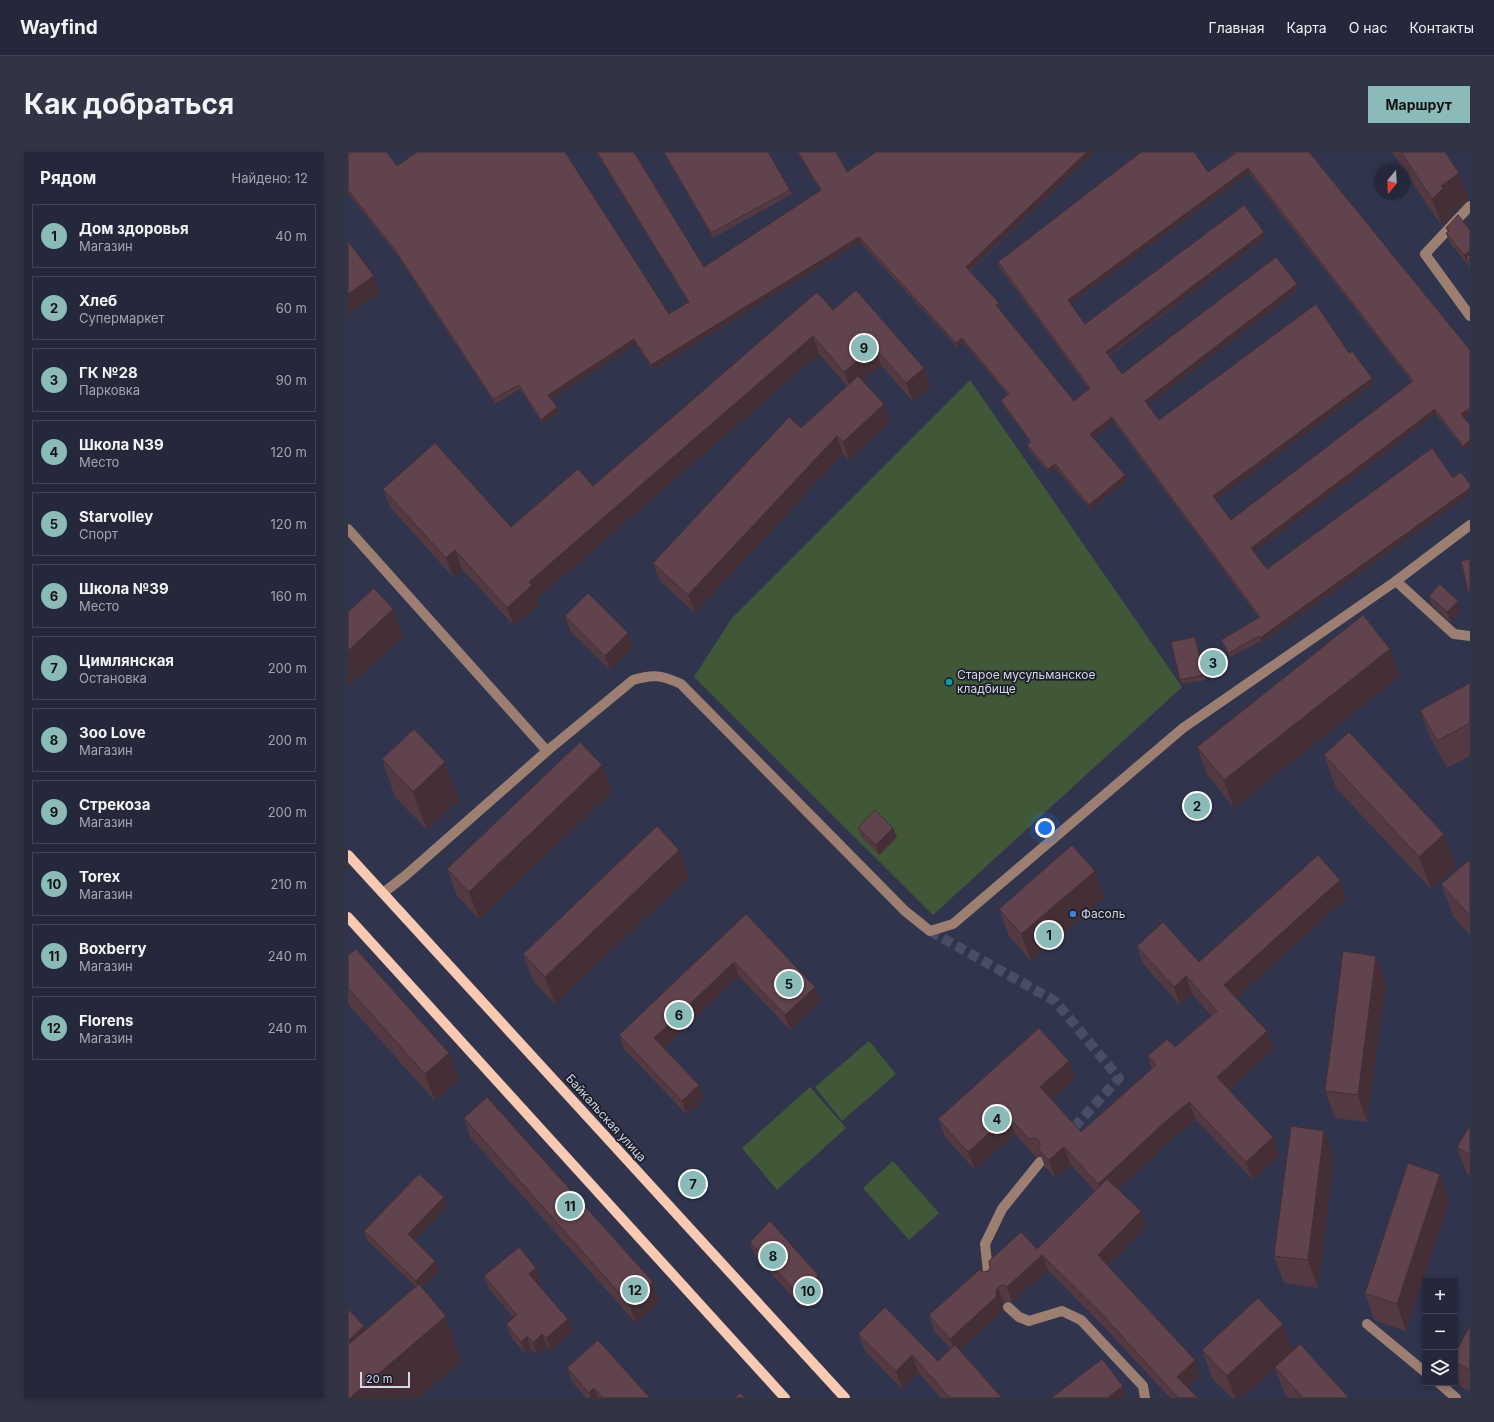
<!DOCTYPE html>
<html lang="ru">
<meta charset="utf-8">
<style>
:root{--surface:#24283a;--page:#303445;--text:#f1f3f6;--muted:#a3a6af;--line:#414454;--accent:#8bbbb9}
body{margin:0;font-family:Inter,sans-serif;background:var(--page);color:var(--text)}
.controls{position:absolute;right:12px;bottom:12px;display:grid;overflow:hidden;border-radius:0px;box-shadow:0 2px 6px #0003}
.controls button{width:36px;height:36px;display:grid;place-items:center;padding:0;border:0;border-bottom:1px solid var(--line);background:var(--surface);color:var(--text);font:20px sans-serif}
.compass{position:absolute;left:1026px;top:12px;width:36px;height:36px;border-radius:50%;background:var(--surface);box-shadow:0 2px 6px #0003;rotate:198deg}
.scale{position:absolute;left:12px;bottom:10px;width:50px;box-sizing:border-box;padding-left:4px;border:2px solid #d4d7e7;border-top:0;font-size:11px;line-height:14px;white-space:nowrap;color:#d4d7e7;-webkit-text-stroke:3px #1b1d28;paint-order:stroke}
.you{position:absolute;left:697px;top:676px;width:14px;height:14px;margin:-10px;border:3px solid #fff;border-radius:50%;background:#1a73e8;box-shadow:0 0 0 6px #1a73e833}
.badge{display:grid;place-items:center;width:26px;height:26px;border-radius:50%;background:var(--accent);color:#111;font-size:13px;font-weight:700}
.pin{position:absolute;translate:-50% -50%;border:2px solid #fff;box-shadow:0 1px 4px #0006}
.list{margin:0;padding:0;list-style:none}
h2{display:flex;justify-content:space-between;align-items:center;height:52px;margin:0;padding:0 16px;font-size:17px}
h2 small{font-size:13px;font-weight:400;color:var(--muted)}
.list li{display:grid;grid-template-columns:26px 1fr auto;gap:12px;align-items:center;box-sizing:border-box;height:64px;margin:0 8px 8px;padding:0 8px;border:1px solid var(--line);border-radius:0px}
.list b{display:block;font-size:15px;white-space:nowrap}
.list p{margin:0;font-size:13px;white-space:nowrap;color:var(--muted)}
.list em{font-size:13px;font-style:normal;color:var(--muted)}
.icon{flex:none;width:22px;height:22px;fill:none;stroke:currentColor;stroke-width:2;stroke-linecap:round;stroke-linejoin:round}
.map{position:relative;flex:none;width:1122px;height:1246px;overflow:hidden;border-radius:0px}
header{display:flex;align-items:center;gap:24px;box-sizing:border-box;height:56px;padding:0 20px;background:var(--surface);border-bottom:1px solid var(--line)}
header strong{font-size:19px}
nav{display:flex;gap:22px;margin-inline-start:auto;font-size:14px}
.intro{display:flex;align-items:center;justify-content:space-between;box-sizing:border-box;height:96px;padding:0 24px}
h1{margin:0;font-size:28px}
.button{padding:10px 18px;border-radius:0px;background:var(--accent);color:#111;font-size:14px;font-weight:700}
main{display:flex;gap:24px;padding:0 24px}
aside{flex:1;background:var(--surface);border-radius:0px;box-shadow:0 2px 6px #0003}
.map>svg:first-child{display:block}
</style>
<header>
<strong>Wayfind</strong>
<nav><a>Главная</a><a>Карта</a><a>О нас</a><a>Контакты</a></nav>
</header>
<div class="intro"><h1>Как добраться</h1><a class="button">Маршрут</a></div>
<main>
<aside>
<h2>Рядом<small>Найдено: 12</small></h2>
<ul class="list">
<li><span class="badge">1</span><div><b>Дом здоровья</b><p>Магазин</p></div><em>40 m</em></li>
<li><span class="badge">2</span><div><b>Хлеб</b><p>Супермаркет</p></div><em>60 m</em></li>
<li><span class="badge">3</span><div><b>ГК №28</b><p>Парковка</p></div><em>90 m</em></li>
<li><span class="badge">4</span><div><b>Школа N39</b><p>Место</p></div><em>120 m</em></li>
<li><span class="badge">5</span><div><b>Starvolley</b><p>Спорт</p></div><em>120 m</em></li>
<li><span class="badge">6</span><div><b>Школа №39</b><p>Место</p></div><em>160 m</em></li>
<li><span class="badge">7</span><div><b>Цимлянская</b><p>Остановка</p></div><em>200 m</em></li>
<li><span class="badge">8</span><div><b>Зоо Love</b><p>Магазин</p></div><em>200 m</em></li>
<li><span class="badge">9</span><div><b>Стрекоза</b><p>Магазин</p></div><em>200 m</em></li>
<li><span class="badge">10</span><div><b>Torex</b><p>Магазин</p></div><em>210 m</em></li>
<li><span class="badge">11</span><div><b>Boxberry</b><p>Магазин</p></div><em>240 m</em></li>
<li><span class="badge">12</span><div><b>Florens</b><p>Магазин</p></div><em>240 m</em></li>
</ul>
</aside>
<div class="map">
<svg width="1122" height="1246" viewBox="0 0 1122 1246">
<rect width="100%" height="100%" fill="#30354d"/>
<!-- green -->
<g fill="#405838">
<path d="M622 228 834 535 585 763 346 525 384 466Z"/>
<path d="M521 889 548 922 494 969 467 935Z"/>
<path d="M462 935 498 976 429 1038 394 996Z"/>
<path d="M545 1009 591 1061 561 1088 515 1036Z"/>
</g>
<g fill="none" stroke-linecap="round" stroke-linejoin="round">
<!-- minor-tunnel -->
<path stroke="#494d64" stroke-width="10" stroke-dasharray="10 5" stroke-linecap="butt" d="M582 779 707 849 771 926 718 984"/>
<!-- minor -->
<g stroke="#9c7f70" stroke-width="10">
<path d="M1122 54 1077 102 1122 164"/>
<path d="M0 377 199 599"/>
<path d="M1048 429 1106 482 1122 484"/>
<path d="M35 741 57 724 199 599 285 528C305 522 314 523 333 532L557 759 582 779 605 772 835 576 1048 429 1122 373"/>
<path d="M641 1129 637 1092 654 1057 692 1010"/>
<path d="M660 1155 671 1165 681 1169 714 1159 733 1168 795 1234 797 1246"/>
<path d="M1019 1172 1077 1220"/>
<path d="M1091 1231 1108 1246"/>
</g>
<!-- major -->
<g stroke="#f9c9b2" stroke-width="10">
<path d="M0 703 497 1246"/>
<path d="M0 765 437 1246"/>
</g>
</g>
<!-- wall -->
<g fill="#533a42" fill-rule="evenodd">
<path d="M0 0 49 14 321 162 340 150 248 0H286L356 115 472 38 449 0H491L489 2 499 20 746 0 622 119 652 155 651 157 726 249 741 237 651 115 650 110 860 20 886 1 885 0H961L1122 198V262L1116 266 1117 298 1088 262 906 400 914 491 913 489 882 505 875 492 873 488 911 466 765 269 746 286 777 323 779 328 743 358 708 317 702 322 681 298 679 293 682 290 655 253 653 248 660 243 616 191 610 196 512 90 305 218 288 192 203 247 209 255 210 260 195 273 172 237 147 252 49 103 0 41ZM901 21 1064 230 883 368 868 348 1026 231 1001 201 811 268 800 253 951 137 774 222 761 204 918 85 737 172 722 152Z"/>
<path d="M315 0H420L442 38 444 42 365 86Z"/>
<path d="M1044 0H1097L1111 21 1121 48 1104 61 1105 63 1094 74Z"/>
<path d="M1098 76 1122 78V117L1120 112V113L1102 91 1098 81 1100 80Z"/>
<path d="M485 158 576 216 583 234 565 250 533 213 514 229 536 252 542 270 501 308 495 302 347 461 312 429 305 411 499 234 471 202 189 447 191 452 166 474 114 417 105 425 42 355 35 337 163 375 245 334Z"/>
<path d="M1122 407V444L1120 439Z"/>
<path d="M1081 444 1113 459 1102 470 1084 453Z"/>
<path d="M217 464 280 481 285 495 262 518 222 479Z"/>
<path d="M847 485 849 490 858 528 834 532 832 528Z"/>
<path d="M1052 524 886 656 859 622 849 595Z"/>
<path d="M1122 531V604L1099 616 1082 585 1072 558Z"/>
<path d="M976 603 1108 715 1083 737 988 636Z"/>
<path d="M34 607 97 610 111 648 79 678 47 645Z"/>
<path d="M254 613 264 640 131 767 109 744 99 717Z"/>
<path d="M510 676 549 685 531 703 513 685Z"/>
<path d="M331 698 341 725 207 852 185 829 175 802Z"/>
<path d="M1122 711V783L1105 764 1093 732Z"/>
<path d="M747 719 757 746 683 809 661 784 651 757Z"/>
<path d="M999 746 888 846 919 879 926 897 881 938 931 1003 905 1028 848 968 825 986 770 1037 793 1059 798 1074 760 1114 852 1224 839 1235 850 1246H822L758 1177 700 1118 664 1150 661 1149 655 1150 654 1154 655 1159 611 1198 654 1246H593L571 1221 554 1237 517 1199 510 1182 590 1209 603 1197 586 1179 581 1163 636 1120 689 1097 747 1039 723 1013 707 1026 697 1015 693 1004 688 1005 667 982 627 1018 597 985 590 967 721 909 727 927 704 948 733 980 804 916 800 904 827 895 863 863 844 842 832 853 795 812 789 794 851 810Z"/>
<path d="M398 762 472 849 442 878 391 824 316 896 351 933 356 947 339 963 276 897 271 883Z"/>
<path d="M0 803 111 928 87 949 0 852Z"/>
<path d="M1038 831 1019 970 987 966 977 939Z"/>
<path d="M116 966 305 1130 312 1149 288 1171 122 985Z"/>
<path d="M1122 973V1024L1119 1022 1109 995Z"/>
<path d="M986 1006 970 1136 936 1131 926 1104Z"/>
<path d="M96 1045 99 1054 66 1089 87 1109 91 1118 74 1136 114 1209 0 1246V1157L18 1178 68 1135 19 1088 16 1079Z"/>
<path d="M1102 1049 1058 1179 1026 1168 1017 1141Z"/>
<path d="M402 1090 476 1138 455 1156 407 1104Z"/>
<path d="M136 1124 193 1128 189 1131 225 1179 203 1199 199 1194 189 1203 183 1197 178 1202 163 1185 158 1172 166 1166 141 1137Z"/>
<path d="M1122 1174V1239L1113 1235 1107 1217V1201Z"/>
<path d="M854 1198 944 1199 1001 1246H940L937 1242 927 1216 895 1246H884L864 1226Z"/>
<path d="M219 1216 302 1246H238L224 1230Z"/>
</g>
<!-- shaded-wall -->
<g fill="#442f36">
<path d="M739 0H746L620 120 618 115Z"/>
<path d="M900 16 901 21 721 153 720 148Z"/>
<path d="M1111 21 1121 48 1104 61 1105 63 1094 74 1084 47 1093 34Z"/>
<path d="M916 80 918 85 759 204 758 200Z"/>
<path d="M511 85 512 90 305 218 303 213Z"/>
<path d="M1122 99V110L1118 106 1120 112V113L1116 103Z"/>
<path d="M26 124 32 140 0 163V142Z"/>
<path d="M949 132 951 137 799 254 797 249Z"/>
<path d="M651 151 652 155 649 158 648 153Z"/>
<path d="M465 184 471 202 189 447 191 452 166 474 159 456 181 430Z"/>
<path d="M614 186 616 191 610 196 608 191Z"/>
<path d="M286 187 288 192 202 248 200 243Z"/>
<path d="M526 195 533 213 503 239 496 220Z"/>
<path d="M576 216 583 234 565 250 558 231Z"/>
<path d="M1024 226 1026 231 867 349 865 344Z"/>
<path d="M536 252 542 270 501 308 495 290Z"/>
<path d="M209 255 210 260 195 273 193 268Z"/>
<path d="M1122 256V262L1115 266 1113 262Z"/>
<path d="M1087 257 1088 262 905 401 903 396Z"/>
<path d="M764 265 765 269 744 287 742 282Z"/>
<path d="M489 284 495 302 347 461 340 443Z"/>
<path d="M1122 288V294L1117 298 1115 294Z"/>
<path d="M707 312 708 317 702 322 700 317Z"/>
<path d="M777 323 779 328 743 358 741 353Z"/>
<path d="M1122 336V342L914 491 912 486Z"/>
<path d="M107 398 114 417 105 425 98 406Z"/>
<path d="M1110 449 1113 459 1102 470 1099 460Z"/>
<path d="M45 457 55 485 0 535V499Z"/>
<path d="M280 481 285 495 262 518 257 504Z"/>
<path d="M847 485 849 490 858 528 856 523Z"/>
<path d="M1042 497 1052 524 886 656 876 628Z"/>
<path d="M97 610 111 648 79 678 65 640Z"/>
<path d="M254 613 264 640 131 767 121 740Z"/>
<path d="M545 676 549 685 531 703 528 693Z"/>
<path d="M1096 682 1108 715 1083 737 1071 705Z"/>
<path d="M331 698 341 725 207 852 197 825Z"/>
<path d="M747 719 757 746 683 809 673 782Z"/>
<path d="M992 728 999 746 883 851 876 833Z"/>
<path d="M1028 804 1038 831 1019 970 1010 943Z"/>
<path d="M386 810 391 824 311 901 306 886Z"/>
<path d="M838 824 844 842 832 853 826 835Z"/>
<path d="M467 835 472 849 442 878 437 863Z"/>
<path d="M919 879 926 897 875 943 869 925Z"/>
<path d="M101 901 111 928 87 949 77 922Z"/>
<path d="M721 909 727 927 699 953 692 935Z"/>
<path d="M351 933 356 947 339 963 334 949Z"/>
<path d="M841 950 848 968 825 986 757 1050 750 1032 819 968Z"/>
<path d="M660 964 667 982 627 1018 620 1000Z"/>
<path d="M976 979 986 1006 970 1136 960 1108Z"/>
<path d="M925 985 931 1003 905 1028 898 1010Z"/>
<path d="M716 995 723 1013 707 1026 701 1008Z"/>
<path d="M1092 1022 1102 1049 1058 1179 1049 1152Z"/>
<path d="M96 1045 99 1054 63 1092 60 1082Z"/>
<path d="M793 1059 798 1074 755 1119 750 1103Z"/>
<path d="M694 1103 700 1118 664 1150 659 1135Z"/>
<path d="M87 1109 91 1118 71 1138 68 1129Z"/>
<path d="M188 1116 193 1128 185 1134 181 1122Z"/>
<path d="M470 1123 476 1138 455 1156 450 1142Z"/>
<path d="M305 1130 312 1149 288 1171 281 1152Z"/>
<path d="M650 1135 655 1150 654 1154 655 1159 608 1202 602 1187 648 1139Z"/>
<path d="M98 1164 114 1209 71 1246H2Z"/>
<path d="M220 1167 225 1179 203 1199 198 1186Z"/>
<path d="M935 1172 945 1199 895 1246H887L879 1224Z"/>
<path d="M16 1174 20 1183 4 1198 0 1189Z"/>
<path d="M194 1182 199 1194 189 1203 185 1191Z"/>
<path d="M179 1184 183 1197 178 1202 173 1190Z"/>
<path d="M564 1203 571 1221 554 1237 548 1219Z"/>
<path d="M847 1208 852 1224 834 1240 829 1225Z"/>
<path d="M775 1234 779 1246H759Z"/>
<path d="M246 1236 250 1246H243L241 1241Z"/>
</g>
<!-- building -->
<g fill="#61434d" stroke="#442f36" fill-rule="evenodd">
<path d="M0 0H39L49 14 69 0H217L321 162 341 150 249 0H286L356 115 473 38 450 0H488L499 20 528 0H739L618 115 651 151 648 153 726 249 742 236 650 110 793 0H846L860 20 888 1 887 0H961L1122 198V256L1113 262 1122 273V288L1115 294 1087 257 903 396 919 417 1084 296 1105 326 1113 320 1122 332V336L912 486 911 484 881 501 873 488 912 465 764 265 742 282 777 323 741 353 707 312 700 317 679 293 683 290 653 248 661 242 614 186 608 191 511 85 303 213 286 187 200 243 209 255 193 268 171 233 145 247 47 98 0 38ZM900 16 1065 229 883 368 865 344 1024 226 1004 199 1001 201 968 152 811 268 797 249 949 132 928 105 774 222 758 200 916 80 896 53 737 172 720 148Z"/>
<path d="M316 0H420L442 38 363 81Z"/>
<path d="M1053 0H1097L1111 21 1093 34 1095 36 1084 47Z"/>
<path d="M1110 63 1122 78V99L1116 103 1098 81 1101 79 1098 76Z"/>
<path d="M0 89 26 124 0 142Z"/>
<path d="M1122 102V110L1118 106Z"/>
<path d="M508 138 576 216 558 231 526 195 496 220 465 184 181 430 184 433 159 456 107 398 98 406 35 337 87 291 163 375 230 317 245 334 469 140 485 158Z"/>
<path d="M510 224 536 252 495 290 489 284 340 443 305 411 441 265 453 276Z"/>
<path d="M1122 407V438L1120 439 1113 409Z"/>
<path d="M1092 432 1110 449 1099 460 1081 444Z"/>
<path d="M26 436 45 457 0 499V460Z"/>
<path d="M240 441 280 481 257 504 217 464Z"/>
<path d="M1015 463 1042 497 876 628 849 595Z"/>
<path d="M847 485 856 523 832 528 823 490Z"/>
<path d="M1122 531V571L1089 589 1072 558Z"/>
<path d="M66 577 97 610 65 640 34 607Z"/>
<path d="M1001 580 1096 682 1071 705 976 603Z"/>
<path d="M232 590 254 613 121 740 99 717Z"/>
<path d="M527 658 545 676 528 693 510 676Z"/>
<path d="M309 674 331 698 197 825 175 802Z"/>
<path d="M724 693 747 719 673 782 651 757Z"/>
<path d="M970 703 992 728 876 833 919 879 869 925 925 985 898 1010 841 950 819 968 750 1032 716 995 701 1008 690 997 692 993 690 987 686 986 681 987 660 964 620 1000 590 967 691 876 721 909 692 935 733 980 808 913 800 904 819 887 827 895 869 859 838 824 826 835 789 794 815 770 851 810Z"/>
<path d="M1120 709 1122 711V764L1093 732Z"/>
<path d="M398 762 467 835 437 863 386 810 306 886 351 933 334 949 271 883Z"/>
<path d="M8 797 101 901 77 922 0 836V803Z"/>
<path d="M995 799 1028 804 1010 943 977 939Z"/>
<path d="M139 945 305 1130 281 1152 116 966Z"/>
<path d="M1122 973V1003L1109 995Z"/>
<path d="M943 974 976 979 960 1108 926 1104Z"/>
<path d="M1060 1011 1092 1022 1049 1152 1017 1141Z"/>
<path d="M71 1022 96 1045 60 1082 87 1109 68 1129 16 1079Z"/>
<path d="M759 1027 793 1059 750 1103 847 1208 829 1225 850 1246H830L753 1161 694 1103 659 1135 655 1133 650 1135 648 1139 649 1144 602 1187 581 1163 631 1118 636 1120 640 1119 642 1116 641 1109 673 1080 689 1097Z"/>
<path d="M422 1069 470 1123 450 1142 402 1090Z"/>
<path d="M171 1095 188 1116 181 1122 220 1167 198 1186 194 1182 185 1191 179 1184 173 1190 158 1172 169 1163 136 1124Z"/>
<path d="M71 1132 98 1164 2 1246H0V1193Z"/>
<path d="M910 1146 935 1172 879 1224 854 1198Z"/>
<path d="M537 1155 590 1209 607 1193 654 1246H602L564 1203 548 1219 510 1182Z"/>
<path d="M0 1157 16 1174 0 1189Z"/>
<path d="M1122 1174V1218L1107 1210V1201Z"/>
<path d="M250 1188 302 1246H256L246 1236 241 1241 219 1216Z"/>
<path d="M952 1192 1001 1246H955L927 1215Z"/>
<path d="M754 1207 775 1234 759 1246H703Z"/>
<path d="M392 1241 397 1246H386Z"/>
</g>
<!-- markers -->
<circle fill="#0f9aa8" stroke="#1b1d28" stroke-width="1.5" cx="601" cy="530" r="4"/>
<circle fill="#3f7fe0" stroke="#1b1d28" stroke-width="1.5" cx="725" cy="762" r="4"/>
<g text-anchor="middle" stroke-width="3.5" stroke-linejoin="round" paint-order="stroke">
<!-- poi labels -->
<g font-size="12" fill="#d4d7e7" stroke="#1b1d28" text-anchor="start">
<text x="609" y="527">Старое мусульманское<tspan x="609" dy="14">кладбище</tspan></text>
<text x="733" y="766">Фасоль</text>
</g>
<!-- street labels -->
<g font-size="12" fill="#d4d7e7" stroke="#1b1d28">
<text transform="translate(258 966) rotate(48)" y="4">Байкальская улица</text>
</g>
</g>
</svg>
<div class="controls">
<button>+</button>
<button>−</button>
<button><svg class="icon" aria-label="layers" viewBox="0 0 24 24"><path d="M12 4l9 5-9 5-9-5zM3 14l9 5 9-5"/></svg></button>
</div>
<svg class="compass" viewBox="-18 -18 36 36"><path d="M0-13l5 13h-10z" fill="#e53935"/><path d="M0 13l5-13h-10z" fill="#a3a6af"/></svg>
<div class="scale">20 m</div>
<div class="you"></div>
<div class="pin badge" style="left:701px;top:783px">1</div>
<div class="pin badge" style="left:849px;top:654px">2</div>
<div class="pin badge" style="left:865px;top:511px">3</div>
<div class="pin badge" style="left:649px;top:967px">4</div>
<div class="pin badge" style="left:441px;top:832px">5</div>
<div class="pin badge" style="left:331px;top:863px">6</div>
<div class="pin badge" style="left:345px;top:1032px">7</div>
<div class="pin badge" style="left:425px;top:1104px">8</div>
<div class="pin badge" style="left:516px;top:196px">9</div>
<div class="pin badge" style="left:460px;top:1139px">10</div>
<div class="pin badge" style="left:222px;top:1054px">11</div>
<div class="pin badge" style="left:287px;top:1138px">12</div>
</div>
</main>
